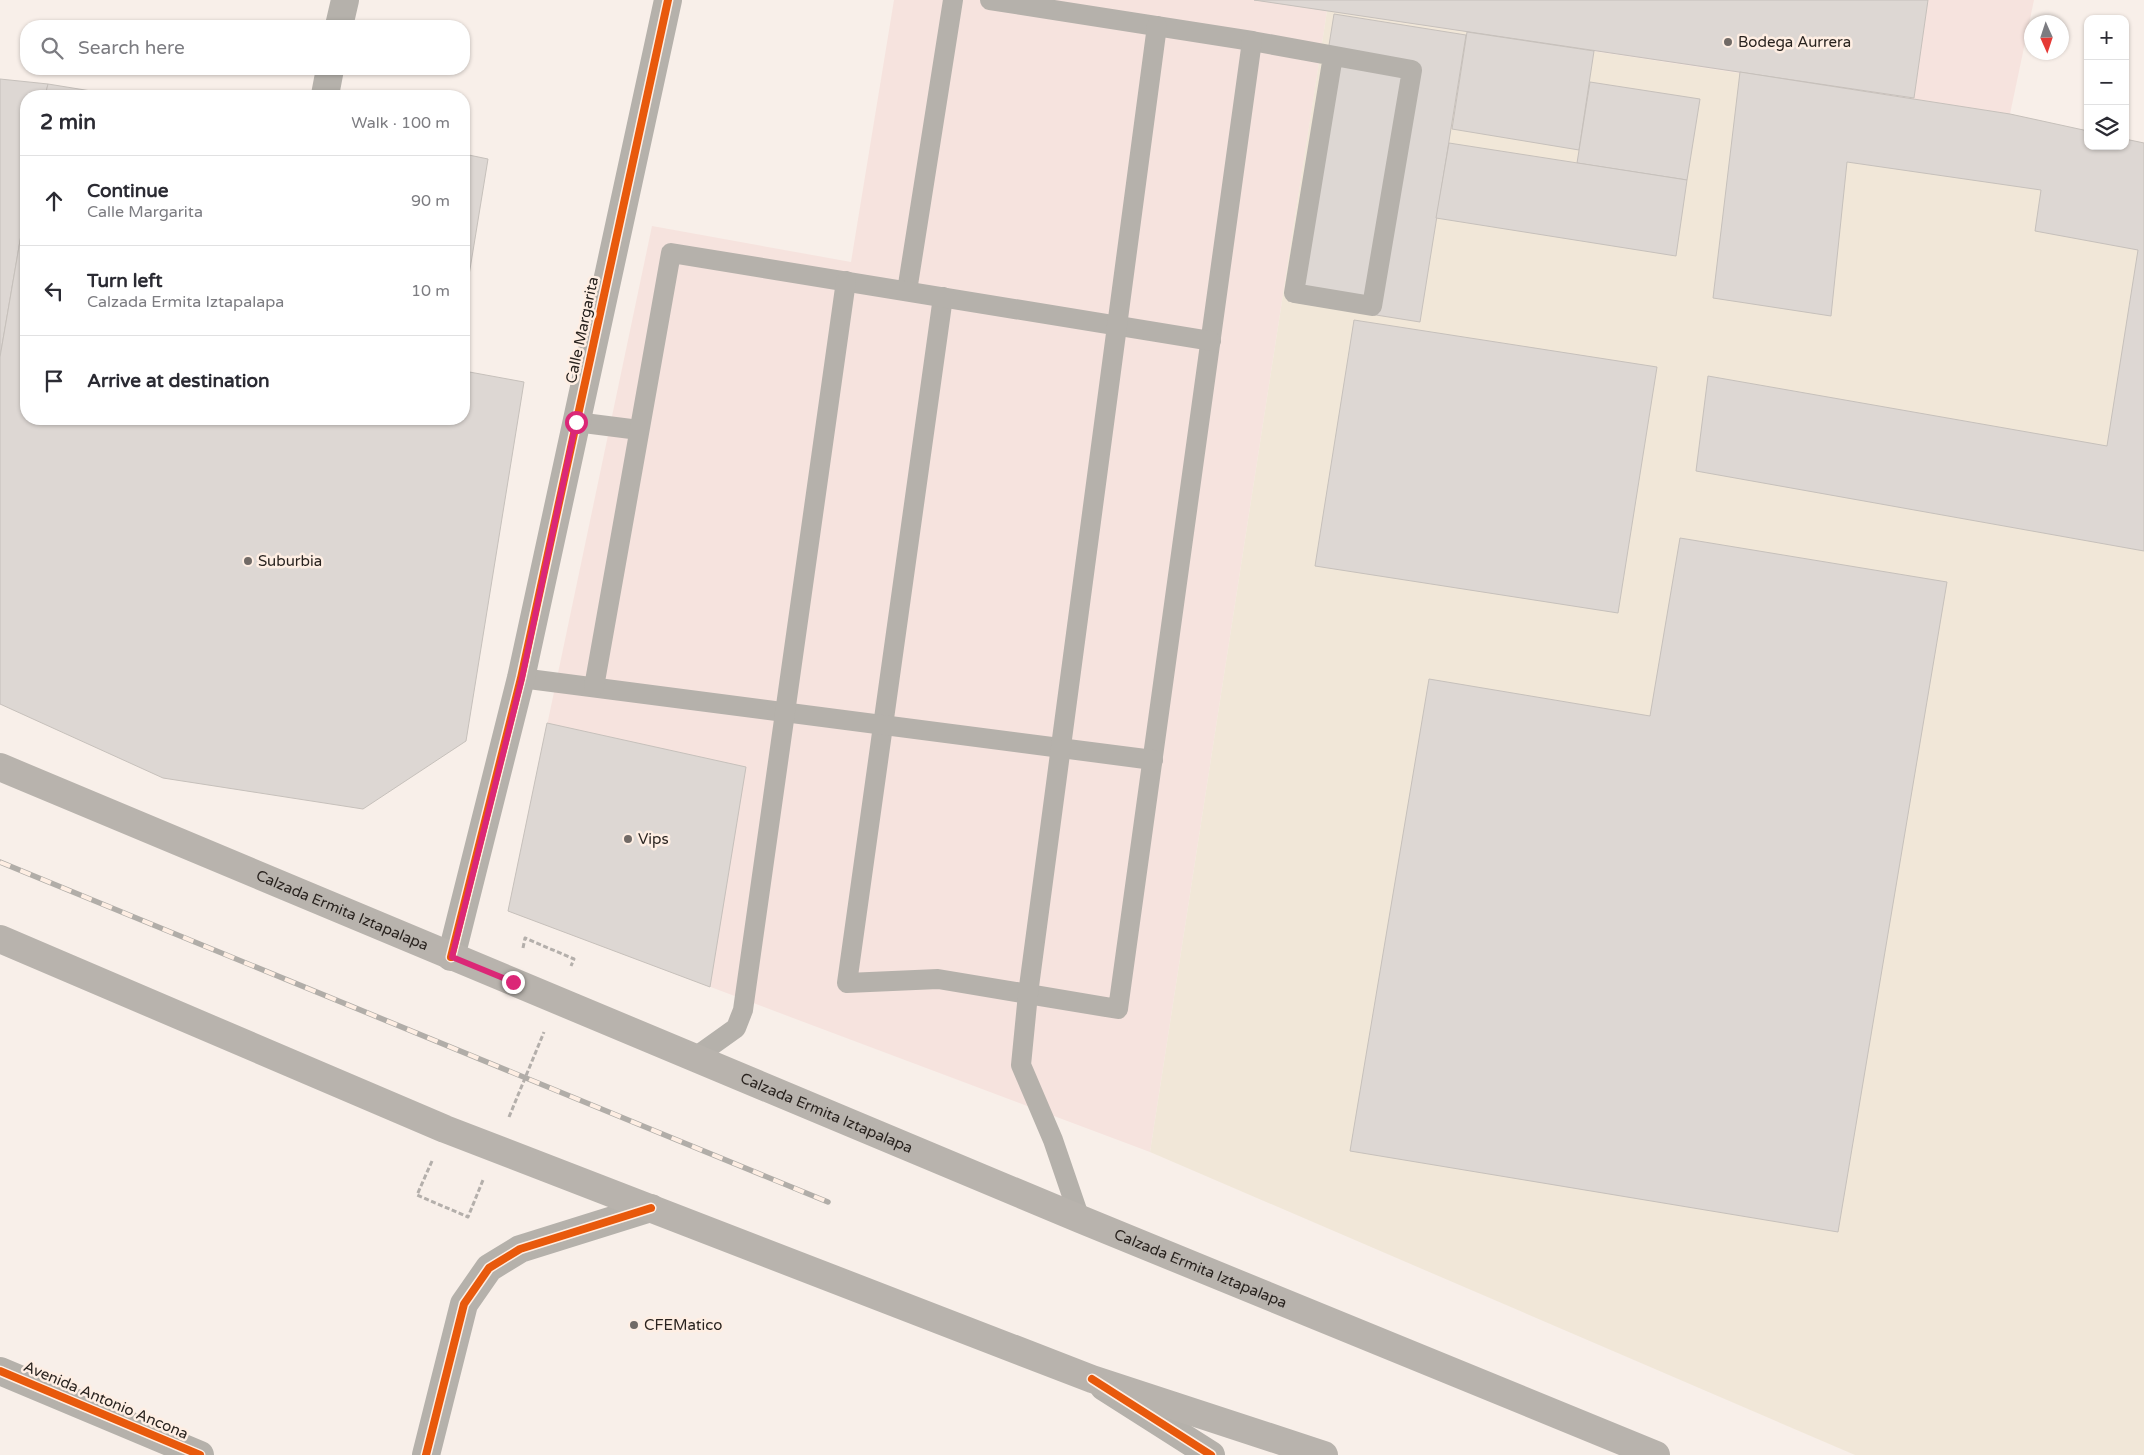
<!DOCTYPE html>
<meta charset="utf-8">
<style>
:root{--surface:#fff;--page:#f7f7f7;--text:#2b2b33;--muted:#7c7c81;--line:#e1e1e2}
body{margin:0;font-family:"Varela Round",sans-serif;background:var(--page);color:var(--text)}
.controls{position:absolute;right:15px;top:15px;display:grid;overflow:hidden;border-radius:10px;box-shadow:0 1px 4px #0004}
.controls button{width:45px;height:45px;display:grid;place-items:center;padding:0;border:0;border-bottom:1px solid var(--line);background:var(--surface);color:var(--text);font:25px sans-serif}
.compass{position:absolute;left:2024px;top:15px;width:45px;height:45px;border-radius:50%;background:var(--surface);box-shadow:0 1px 4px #0004;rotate:177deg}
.stop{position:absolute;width:15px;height:15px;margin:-11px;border:4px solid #db2777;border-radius:50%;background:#fff}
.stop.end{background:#db2777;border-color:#fff;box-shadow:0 1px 5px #0008}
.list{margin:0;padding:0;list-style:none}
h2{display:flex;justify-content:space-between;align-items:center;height:65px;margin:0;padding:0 20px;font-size:21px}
h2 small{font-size:16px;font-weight:400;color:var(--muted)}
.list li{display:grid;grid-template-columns:32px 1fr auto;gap:15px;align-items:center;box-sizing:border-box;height:90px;padding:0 20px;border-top:1px solid var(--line)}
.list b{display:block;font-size:19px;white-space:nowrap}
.list p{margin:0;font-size:16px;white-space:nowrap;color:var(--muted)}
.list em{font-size:16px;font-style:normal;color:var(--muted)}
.icon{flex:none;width:28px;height:28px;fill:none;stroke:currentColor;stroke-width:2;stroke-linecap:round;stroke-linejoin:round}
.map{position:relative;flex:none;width:2144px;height:1455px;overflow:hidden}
.search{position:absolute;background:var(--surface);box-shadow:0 1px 4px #0004;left:20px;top:20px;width:450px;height:55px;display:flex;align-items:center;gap:12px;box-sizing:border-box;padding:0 18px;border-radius:20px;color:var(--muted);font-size:19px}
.panel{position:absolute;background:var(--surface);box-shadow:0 1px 4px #0004;left:20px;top:90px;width:450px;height:335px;border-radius:20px}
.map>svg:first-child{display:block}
</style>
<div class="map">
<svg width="2144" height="1455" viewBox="0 0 2144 1455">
<rect width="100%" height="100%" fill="#f8efe9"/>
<!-- commercial -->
<path fill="#f6e3de" d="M894 0H2034L2010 114 1327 11 1150 1152 508 911 652 226 851 262Z"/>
<!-- industrial -->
<path fill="#f1e7d8" d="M1327 11 2010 114 2088 131V146H2125V139L2144 143V1455H1855L1150 1152Z"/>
<!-- building -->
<g fill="#ddd7d3" stroke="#c6c0bb">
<path d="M1254 0H1928L1914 98Z"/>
<path d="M1334 14 1466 35 1420 322 1288 301Z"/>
<path d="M1467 32 1594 51 1579 150 1452 129Z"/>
<path d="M1740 72 2010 114 2088 131V146H2125V139L2144 143V551L1696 471 1708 376 2107 446 2138 250 2035 231 2041 190 1847 162 1831 316 1713 298Z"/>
<path d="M0 79 48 84 45 96H26V206L0 357Z"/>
<path d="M1590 82 1700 99 1687 180 1577 163Z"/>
<path d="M48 84 122 96H45Z"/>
<path d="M1449 143 1687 180 1676 256 1436 218Z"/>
<path d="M464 154 488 159 464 306Z"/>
<path d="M26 206V419H464V371L524 382 466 741 363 809 163 778 0 704V357Z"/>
<path d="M1354 320 1657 367 1618 613 1315 566Z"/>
<path d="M1680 538 1947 582 1838 1232 1350 1151 1429 679 1650 716Z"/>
<path d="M547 723 746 767 710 987 508 911Z"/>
</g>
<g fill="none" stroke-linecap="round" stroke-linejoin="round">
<!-- path -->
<g stroke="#b4afab" stroke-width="3" stroke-dasharray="5 2.5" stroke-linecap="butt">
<path d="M523 948 525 938 574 959 571 966"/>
<path d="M509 1117 544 1032"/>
<path d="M432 1161 417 1195 468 1217 483 1180"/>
</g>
<!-- lane -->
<g stroke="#b5b1ab" stroke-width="20">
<path d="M990 0 1252 41 1412 70 1372 306 1294 293 1333 56"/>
<path d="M907 291 953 0"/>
<path d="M943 297 847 983 938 979 1118 1009 1252 41"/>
<path d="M576 422 639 430"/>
<path d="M521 678 1153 760"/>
<path d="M594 687 671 253 1211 341"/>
<path d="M694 1058 736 1028 743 1010 846 281"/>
<path d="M1080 1219 1053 1140 1021 1065 1028 994 1157 26"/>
</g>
<!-- street -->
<g stroke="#b5b1ab" stroke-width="28">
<path d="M339 26 345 0"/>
<path d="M325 95 330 69"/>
<path d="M451 957 521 678 668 0"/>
<path d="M0 1371 200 1455"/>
<path d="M1104 1387 1211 1455"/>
<path d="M426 1455 464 1304 489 1268 520 1249 651 1208"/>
</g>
<!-- primary -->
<g stroke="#b8b3ad" stroke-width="28">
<path id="s1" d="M0 767 1080 1219 1656 1455"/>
<path d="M0 939 445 1129 1092 1379 1324 1455"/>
</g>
<defs>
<path id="rail" d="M0 862 828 1202"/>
</defs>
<!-- rail casing -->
<use href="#rail" stroke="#b1ada8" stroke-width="5.5"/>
<!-- rail -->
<use href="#rail" stroke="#feeee3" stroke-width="4" stroke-dasharray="11" stroke-linecap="butt"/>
<defs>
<g id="cycleway">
<path d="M451 957 521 678 668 0"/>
<path d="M0 1371 200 1455"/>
<path d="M1092 1379 1211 1455"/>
<path d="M426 1455 464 1304 489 1268 520 1249 651 1208"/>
</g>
</defs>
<!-- cycleway casing -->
<use href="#cycleway" stroke="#feeee3" stroke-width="11"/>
<!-- cycleway -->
<use href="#cycleway" stroke="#e8590c" stroke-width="8"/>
</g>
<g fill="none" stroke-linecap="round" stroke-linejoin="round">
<!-- route -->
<path stroke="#db2777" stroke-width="6" d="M513 982 452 957 522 678 576 422"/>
</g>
<!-- markers -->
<g fill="#716a66" stroke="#feeee3" stroke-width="2">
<circle cx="1728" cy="42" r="5"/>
<circle cx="248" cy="561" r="5"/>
<circle cx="628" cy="839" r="5"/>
<circle cx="634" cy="1325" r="5"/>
</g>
<g text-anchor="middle" stroke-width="5" stroke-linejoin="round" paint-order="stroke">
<!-- poi labels -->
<g font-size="15" fill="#29231f" stroke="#feeee3" text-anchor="start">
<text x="1738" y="47">Bodega Aurrera</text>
<text x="258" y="566">Suburbia</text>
<text x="638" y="844">Vips</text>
<text x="644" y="1330">CFEMatico</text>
</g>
<!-- street labels -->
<g font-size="15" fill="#29231f" stroke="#feeee3">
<text transform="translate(582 330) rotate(-78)" y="5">Calle Margarita</text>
<text dy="5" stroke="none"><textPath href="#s1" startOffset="371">Calzada Ermita Iztapalapa</textPath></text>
<text dy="5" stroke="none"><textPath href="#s1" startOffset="896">Calzada Ermita Iztapalapa</textPath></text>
<text dy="5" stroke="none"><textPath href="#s1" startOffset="1301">Calzada Ermita Iztapalapa</textPath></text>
<text transform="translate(106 1400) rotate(23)" y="5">Avenida Antonio Ancona</text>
</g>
</g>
</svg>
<div class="controls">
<button>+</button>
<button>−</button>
<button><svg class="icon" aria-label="layers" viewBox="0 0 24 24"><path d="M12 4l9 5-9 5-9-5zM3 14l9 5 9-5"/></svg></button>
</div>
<svg class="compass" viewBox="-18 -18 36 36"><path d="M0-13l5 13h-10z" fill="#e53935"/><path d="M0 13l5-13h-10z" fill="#7c7c81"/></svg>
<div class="stop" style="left:576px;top:422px"></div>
<div class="stop end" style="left:513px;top:982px"></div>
<div class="search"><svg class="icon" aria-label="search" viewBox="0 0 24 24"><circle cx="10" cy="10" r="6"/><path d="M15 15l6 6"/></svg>Search here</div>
<section class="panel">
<h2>2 min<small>Walk · 100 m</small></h2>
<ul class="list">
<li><svg class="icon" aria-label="ahead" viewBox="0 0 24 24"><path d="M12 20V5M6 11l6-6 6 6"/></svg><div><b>Continue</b><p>Calle Margarita</p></div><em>90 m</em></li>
<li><svg class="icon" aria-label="left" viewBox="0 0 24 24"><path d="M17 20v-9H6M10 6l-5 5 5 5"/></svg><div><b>Turn left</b><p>Calzada Ermita Iztapalapa</p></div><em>10 m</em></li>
<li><svg class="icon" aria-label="arrive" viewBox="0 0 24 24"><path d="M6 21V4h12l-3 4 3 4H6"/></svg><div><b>Arrive at destination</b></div></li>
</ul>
</section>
</div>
